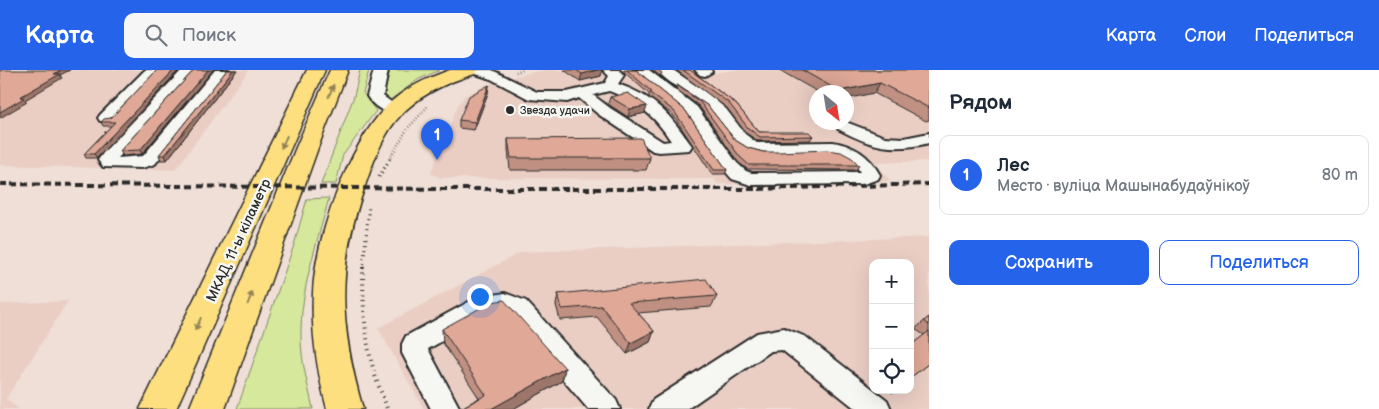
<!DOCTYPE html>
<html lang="ru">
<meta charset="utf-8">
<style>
:root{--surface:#fff;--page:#f6f6f7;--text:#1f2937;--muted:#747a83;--line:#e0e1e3;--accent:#2563eb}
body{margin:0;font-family:"Balsamiq Sans",sans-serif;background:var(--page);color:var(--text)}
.controls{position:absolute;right:15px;bottom:15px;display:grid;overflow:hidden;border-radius:10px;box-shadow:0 5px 20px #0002}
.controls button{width:45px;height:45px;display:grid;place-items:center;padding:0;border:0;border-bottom:1px solid var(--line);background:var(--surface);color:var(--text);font:25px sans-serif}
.compass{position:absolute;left:809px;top:15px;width:45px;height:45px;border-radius:50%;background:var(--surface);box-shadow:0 5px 20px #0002;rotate:150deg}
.you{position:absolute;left:479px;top:226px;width:18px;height:18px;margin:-12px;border:4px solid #fff;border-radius:50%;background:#1a73e8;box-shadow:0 0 0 8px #1a73e833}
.badge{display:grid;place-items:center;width:32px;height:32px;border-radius:50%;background:var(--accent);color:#fff;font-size:16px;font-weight:700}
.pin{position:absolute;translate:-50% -41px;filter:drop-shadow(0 1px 2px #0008)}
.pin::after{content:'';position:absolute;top:26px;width:18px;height:15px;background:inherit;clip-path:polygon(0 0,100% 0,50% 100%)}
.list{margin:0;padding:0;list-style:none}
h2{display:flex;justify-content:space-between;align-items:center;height:65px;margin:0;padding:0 20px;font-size:21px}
h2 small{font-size:16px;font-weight:400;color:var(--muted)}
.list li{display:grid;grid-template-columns:32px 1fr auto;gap:15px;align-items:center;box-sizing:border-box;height:80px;margin:0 10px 10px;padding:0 10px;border:1px solid var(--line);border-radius:10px}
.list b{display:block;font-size:19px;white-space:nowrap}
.list p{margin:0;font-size:16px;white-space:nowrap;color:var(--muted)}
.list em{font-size:16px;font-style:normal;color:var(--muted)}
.actions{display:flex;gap:10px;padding:15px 20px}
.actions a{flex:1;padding:11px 0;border:1px solid var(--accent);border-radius:10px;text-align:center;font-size:18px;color:var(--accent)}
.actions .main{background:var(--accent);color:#fff}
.icon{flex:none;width:28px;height:28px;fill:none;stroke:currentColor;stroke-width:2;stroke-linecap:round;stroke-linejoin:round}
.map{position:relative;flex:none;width:929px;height:339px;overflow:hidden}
header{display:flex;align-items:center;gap:30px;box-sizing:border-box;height:70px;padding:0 25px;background:var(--accent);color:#fff}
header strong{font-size:24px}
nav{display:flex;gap:28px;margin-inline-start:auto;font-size:18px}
.search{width:350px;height:45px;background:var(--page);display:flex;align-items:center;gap:12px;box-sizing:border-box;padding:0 18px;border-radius:10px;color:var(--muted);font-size:19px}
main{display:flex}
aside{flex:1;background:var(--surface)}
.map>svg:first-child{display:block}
</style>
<header>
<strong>Карта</strong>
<div class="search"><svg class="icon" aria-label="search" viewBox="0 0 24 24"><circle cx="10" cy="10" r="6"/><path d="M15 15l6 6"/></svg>Поиск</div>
<nav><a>Карта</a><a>Слои</a><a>Поделиться</a></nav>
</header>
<main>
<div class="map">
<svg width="929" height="339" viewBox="0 0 929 339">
<rect width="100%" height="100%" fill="#efdfd7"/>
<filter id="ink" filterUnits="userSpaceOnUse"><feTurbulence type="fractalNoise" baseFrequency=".02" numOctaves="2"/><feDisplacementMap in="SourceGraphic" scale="10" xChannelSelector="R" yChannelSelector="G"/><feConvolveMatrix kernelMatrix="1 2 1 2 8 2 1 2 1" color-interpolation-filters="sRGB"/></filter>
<g filter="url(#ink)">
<!-- built -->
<g fill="#eacec4" fill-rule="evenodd">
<path d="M0 0H249L175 100 0 95Z"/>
<path d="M543 0H688L696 6 734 0H929V91L873 93 891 111 717 114 715 109 440 108 431 103 458 35 464 26 493 12ZM816 22H846V52H816Z"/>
<path d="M929 167V339H424L378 258 521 182ZM873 193H910V320H873Z"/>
<path d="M68 231 6 329 19 339H0V234Z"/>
</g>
<!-- green -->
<g fill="#d5e89c" stroke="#808a64">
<path d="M360 0H369L363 23 376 41 343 85 336 114H321L354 26Z"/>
<path d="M390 0H440L419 9 390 30 384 24Z"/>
<path d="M329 128C317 174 300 220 301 267 301 292 308 315 313 339H237L294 175 307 129Z"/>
</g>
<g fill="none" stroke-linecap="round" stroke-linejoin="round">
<defs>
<g id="minor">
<path d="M145 0H160L112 51H100L98 48 100 45Z"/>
<path d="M182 0H197L118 88 143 86 215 0H229L155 94 142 98 103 97 98 90 104 82Z"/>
<path d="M374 0H388L383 26 402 40 400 43C388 46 373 37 367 26Z"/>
<path d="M471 0H492L537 22H567L605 13 609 6 603 0H619L624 5 618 14C657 28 669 44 692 76L689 80 659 82 653 81 598 44 579 28 567 32 529 29 491 9 473 3ZM609 21C638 32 654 45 671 71L663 72 610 38 593 25Z"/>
<path d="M633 0H649L697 37 737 93 746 101 752 103 860 102C840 64 780 94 747 81 728 73 722 52 708 39 695 27 667 13 657 0H673L708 24 726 39 745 64 757 73 833 72C855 76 869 85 880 105L878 109 864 114 751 115 732 109 725 101 685 43Z"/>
<path d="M695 0H711L712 2 705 6 700 5Z"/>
<path d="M846 52 885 67 904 68 929 63V73C892 82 872 77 838 59L836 56 838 53Z"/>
<path d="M505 223 526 231 616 330 620 339H588L508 245 503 242 490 244 428 279 460 339H431L402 283V274L406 266 476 228Z"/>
<path d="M784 258 806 267 887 330 891 339H856L782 280 771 281 687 339H649L653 330 757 263Z"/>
</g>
<path id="major" d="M450 0H478L475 4C448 12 420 24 400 46 383 64 374 90 366 113 336 197 339 254 363 339H327C317 301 311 262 313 223 315 169 348 77 385 38 402 19 427 8 450 0Z"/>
<g id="highway">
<path d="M307 0H325L176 339H140Z"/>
<path d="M330 0H348L319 75 225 339H189L297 75Z"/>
</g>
</defs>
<!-- minor casing -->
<use href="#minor" stroke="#2b2b2b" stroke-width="4"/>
<!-- major casing -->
<use href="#major" stroke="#2b2b2b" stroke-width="3"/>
<!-- highway casing -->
<use href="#highway" stroke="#2b2b2b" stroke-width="3"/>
<!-- path-far2 -->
<g stroke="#2b2b2b" stroke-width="2.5" stroke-dasharray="0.5 2.5" stroke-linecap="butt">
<path d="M516 2 523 0"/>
<path d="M390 88 408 58 428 36"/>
</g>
<!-- path-far1 -->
<g stroke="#2b2b2b" stroke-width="3" stroke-dasharray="1 4" stroke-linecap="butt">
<path d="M379 107 391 87"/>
<path d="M363 199 369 136"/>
</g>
<!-- path -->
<path stroke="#2b2b2b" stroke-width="4" stroke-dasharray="1 4.5" stroke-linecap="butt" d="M363 197C363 231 364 265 373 298 376 312 383 325 387 339"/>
<!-- minor -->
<use href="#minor" fill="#f6f6f2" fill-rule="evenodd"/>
<!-- major -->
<use href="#major" fill="#fddf80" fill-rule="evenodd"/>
<!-- highway -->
<use href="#highway" fill="#fddf80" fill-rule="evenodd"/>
<!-- rail -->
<path stroke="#2b2b2b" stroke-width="4" stroke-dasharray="7 4" stroke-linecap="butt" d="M0 114 438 119H756L929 114"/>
</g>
<!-- wall -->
<g fill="#c09082" stroke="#2b2b2b">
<path d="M157 0H179L97 88H86L84 84 111 56H103L101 52 111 48Z"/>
<path d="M194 0H213L142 84 123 86 120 81Z"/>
<path d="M227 0H237L167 90H161L159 85Z"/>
<path d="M564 0H602L601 6 580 11Z"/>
<path d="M624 0H636L685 40 727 100 725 104H712L673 45 649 27V24L624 2Z"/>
<path d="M652 0H659L662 3 660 6Z"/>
<path d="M676 0H690L735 33 759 62 813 66 810 70 758 71 746 63 727 38Z"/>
<path d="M779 0H929V50L926 51 874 23 818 22Z"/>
<path d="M489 15 488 23 474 60 459 58V50Z"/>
<path d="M677 15 708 36 735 70 748 78 763 82 859 95 856 100 747 99 738 92 699 36 676 19Z"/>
<path d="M610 27 645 43 628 47 608 34Z"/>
<path d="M508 69 650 88 646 100H510L508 80Z"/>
<path d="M558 224 717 226 711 237 638 243 654 261 650 272 627 284 597 247 560 250 556 235Z"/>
<path d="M929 247V293L910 308 924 265 915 259Z"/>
<path d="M442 259 565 298 562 311 513 339H459L479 328 443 273Z"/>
<path d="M889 320H896L892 323Z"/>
</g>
<!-- shaded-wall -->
<g fill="#9c766a" stroke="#2b2b2b">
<path d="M61 0H70L60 5 62 8 25 30 27 32 0 48V42L20 27Z"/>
<path d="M174 0H179L97 88 94 84Z"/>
<path d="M208 0H213L142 84 140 80Z"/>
<path d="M233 0H237L167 90 165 85Z"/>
<path d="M597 0H602L601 6 580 11 582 4Z"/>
<path d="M880 13 874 23 846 29V22H838L839 21Z"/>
<path d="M489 15 488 23 474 60 475 52Z"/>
<path d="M647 36 645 43 628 47 630 39Z"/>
<path d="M654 261 650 272 627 284 631 273Z"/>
<path d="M565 298 562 311 513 339H491Z"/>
</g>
<!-- building -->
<g fill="#dfa897" stroke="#2b2b2b">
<path d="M0 0H61L54 4H60L20 27 24 28 0 42Z"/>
<path d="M157 0H174L94 84H84L115 52H101L104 49 111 48Z"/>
<path d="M194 0H208L140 80 120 81Z"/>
<path d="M227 0H233L165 85H159Z"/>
<path d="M576 0H597L582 4Z"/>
<path d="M627 0H636L685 40 727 100H714L674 41 650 23 652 22Z"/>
<path d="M683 0H690L735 33 759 62H809L813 66 760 67 748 58 729 33Z"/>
<path d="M802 0H929V38L880 13 839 21Z"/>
<path d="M489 15 475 52 459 50 469 26Z"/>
<path d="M677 15 708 36 735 70 748 78 763 82H778L827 80 841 82 852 88 859 95H749L740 87 700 32Z"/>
<path d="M628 23 647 36 630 39 610 27Z"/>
<path d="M641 68 650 88H511L508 69Z"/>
<path d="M706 209 717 226 629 233 654 261 631 273 601 236 562 239 558 224Z"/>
<path d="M504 230 565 298 491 339H459L486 325 442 259 491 232Z"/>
<path d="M929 247V255L924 251Z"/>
<path d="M929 261V293L910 308V276Z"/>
</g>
<!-- one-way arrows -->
<defs><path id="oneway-solid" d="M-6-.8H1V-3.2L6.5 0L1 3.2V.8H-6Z" transform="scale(1.25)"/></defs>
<g fill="#948556">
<use href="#oneway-solid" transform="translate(331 21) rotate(-68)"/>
<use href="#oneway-solid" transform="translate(284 72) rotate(115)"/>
<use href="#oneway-solid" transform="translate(250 228) rotate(-69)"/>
<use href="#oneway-solid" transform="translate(198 254) rotate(115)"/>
</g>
</g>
<!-- markers -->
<circle fill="#2b2b2b" stroke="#f6f6f2" stroke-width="2" cx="510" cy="40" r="5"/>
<g text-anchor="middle" stroke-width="5" stroke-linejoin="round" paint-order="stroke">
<!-- far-poi labels -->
<g font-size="11" fill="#2b2b2b" stroke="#f6f6f2" text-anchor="start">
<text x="520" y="44">Звезда удачи</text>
</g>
<!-- street labels -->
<g font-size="14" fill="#2b2b2b" stroke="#f6f6f2">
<text transform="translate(238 170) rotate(-65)" y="5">МКАД, 11-ы кіламетр</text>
</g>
</g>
</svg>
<div class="controls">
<button>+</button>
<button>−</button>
<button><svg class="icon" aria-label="locate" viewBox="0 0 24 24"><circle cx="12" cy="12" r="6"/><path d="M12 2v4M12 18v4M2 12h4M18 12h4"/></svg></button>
</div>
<svg class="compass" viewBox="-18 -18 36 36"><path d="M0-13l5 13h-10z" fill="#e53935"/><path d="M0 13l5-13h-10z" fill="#747a83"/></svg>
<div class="you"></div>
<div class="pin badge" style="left:437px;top:90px">1</div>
</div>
<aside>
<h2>Рядом<small></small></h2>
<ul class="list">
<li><span class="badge">1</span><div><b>Лес</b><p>Место · вуліца Машынабудаўнікоў</p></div><em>80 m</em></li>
</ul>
<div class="actions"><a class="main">Сохранить</a><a>Поделиться</a></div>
</aside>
</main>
